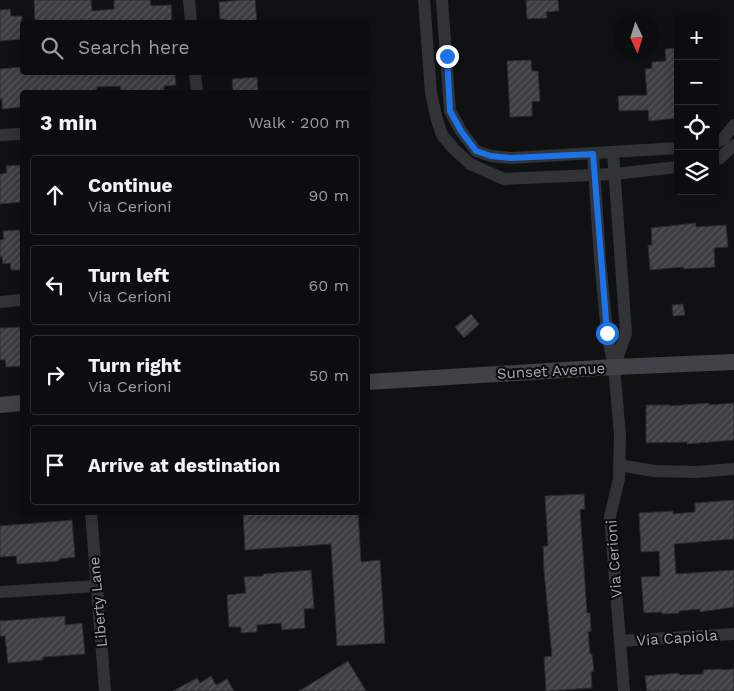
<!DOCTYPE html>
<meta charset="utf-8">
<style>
:root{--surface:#0c0d0e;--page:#1a1b1c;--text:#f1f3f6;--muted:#9a9c9e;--line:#2c2d2e}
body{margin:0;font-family:"Work Sans",sans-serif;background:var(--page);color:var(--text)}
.controls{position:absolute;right:15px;top:15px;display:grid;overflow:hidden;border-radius:5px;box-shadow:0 2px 12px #0003}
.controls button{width:45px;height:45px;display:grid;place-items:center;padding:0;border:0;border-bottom:1px solid var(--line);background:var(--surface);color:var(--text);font:25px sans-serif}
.compass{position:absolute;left:614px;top:15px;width:45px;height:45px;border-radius:50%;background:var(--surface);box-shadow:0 2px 12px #0003;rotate:176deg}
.stop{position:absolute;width:15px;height:15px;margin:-11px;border:4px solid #1a73e8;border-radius:50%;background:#fff}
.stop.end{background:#1a73e8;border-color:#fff;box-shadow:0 1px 5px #0008}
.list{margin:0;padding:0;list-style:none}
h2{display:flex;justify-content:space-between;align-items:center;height:65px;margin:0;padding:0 20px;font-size:21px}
h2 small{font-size:16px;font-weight:400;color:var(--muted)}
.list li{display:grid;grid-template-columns:32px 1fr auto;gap:15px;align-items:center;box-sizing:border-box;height:80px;margin:0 10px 10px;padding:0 10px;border:1px solid var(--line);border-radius:5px}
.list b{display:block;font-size:19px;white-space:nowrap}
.list p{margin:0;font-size:16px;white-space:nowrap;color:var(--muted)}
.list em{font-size:16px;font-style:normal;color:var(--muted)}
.icon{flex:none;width:28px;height:28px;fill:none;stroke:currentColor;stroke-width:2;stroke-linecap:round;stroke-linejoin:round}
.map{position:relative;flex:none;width:734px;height:691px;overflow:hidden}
.search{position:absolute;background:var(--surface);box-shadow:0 2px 12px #0003;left:20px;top:20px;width:350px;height:55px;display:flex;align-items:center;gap:12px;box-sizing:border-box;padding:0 18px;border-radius:5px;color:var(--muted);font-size:19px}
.panel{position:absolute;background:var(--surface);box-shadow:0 2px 12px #0003;left:20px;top:90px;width:350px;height:425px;border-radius:5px}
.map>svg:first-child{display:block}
</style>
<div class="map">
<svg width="734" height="691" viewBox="0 0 734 691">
<defs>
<pattern id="building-hatch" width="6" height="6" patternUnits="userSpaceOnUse" patternTransform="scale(1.25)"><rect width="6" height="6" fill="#3c3f42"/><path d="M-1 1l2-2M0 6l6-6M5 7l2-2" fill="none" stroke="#55585b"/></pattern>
</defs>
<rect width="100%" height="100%" fill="#101112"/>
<!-- building -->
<g fill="url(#building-hatch)" stroke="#2a2b2e">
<path d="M34 0H91L92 11 114 9V0H150L151 6 171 5 172 22H35Z"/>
<path d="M242 0H255L257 22H224V19H220L219 2Z"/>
<path d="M526 0H558L559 11 546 12 547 18 527 19Z"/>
<path d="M10 9 11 16H22V39L0 41V10Z"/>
<path d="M678 48V118L649 121 648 110 619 111 618 96 647 95 645 69 652 68V62L666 61 665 49Z"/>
<path d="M531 60 532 71H538L540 101 532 102V116L510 117 507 61Z"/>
<path d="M22 67V72H175L176 85 164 86V92H121L120 86 97 87V92H61V91L22 92V107L2 109V99H0V69Z"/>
<path d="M257 77 258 92H233L232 79Z"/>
<path d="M20 165 22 202 0 204V174L7 173 6 166Z"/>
<path d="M696 223V227L726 225 728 247 714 248 715 267 684 269 683 267 650 270 648 245H652L651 228Z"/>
<path d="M20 230 22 270H11L10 263 3 264 2 257H0V240L4 239 3 231Z"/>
<path d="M683 304 685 315 673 316 672 305Z"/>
<path d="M471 314 479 324 464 338 455 327Z"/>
<path d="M21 327V329H22V366L6 367 5 360H0V328Z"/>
<path d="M709 403V405L734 403V440L687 444V442L646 443V405H670V406Z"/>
<path d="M584 494 585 509 580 510 587 613H590L591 631 588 632 590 654H592L594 671 591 672 592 688 546 691 544 657 552 656 544 571 543 546H548L545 496Z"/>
<path d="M734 500V539L674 544 676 574 734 570V607L700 612V609L679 611V613L662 614V612L644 613 641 577 660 576 659 551 641 552 639 513 673 511V514L695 512V503Z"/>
<path d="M243 512H358L361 562 380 560 385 643 337 646 331 544 245 550Z"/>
<path d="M72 520 75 557 59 559V561L17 564 16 556 0 557V526Z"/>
<path d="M311 570 314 608 304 609 305 628 282 630 281 623 257 625V632L241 633V627H229L227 595 246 593 244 577 263 576V574Z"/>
<path d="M65 616V625L82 623 85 654 43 657V660L8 663 5 636H0V621Z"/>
<path d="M348 661 366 691H299Z"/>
<path d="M722 669V670L734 669V691H647L645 676 679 673V675L703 674V670Z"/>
<path d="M211 676 216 685 227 679 234 691H173L197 678 200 683Z"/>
</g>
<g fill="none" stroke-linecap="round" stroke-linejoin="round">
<!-- minor -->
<g stroke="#313337" stroke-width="12">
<path d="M189 0 191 22"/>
<path d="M424 0 431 93 437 120 442 135 453 148 470 164 504 179 614 174 678 167"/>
<path d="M442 0 450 111 461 131 476 151 491 156 511 158 678 148"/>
<path d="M195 72 197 92"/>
<path d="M0 135 22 134"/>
<path d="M715 142 722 140 734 125"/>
<path d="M613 153 626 334 614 367"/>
<path d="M593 154 600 259 607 333 614 367 620 435 619 479 610 516 624 691"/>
<path d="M715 159 720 158 734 145"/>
<path d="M0 302 22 300"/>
<path d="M619 465 654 471 697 472 734 469"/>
<path d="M91 512 105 691"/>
<path d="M0 592 97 586"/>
<path d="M620 641 734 634"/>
</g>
<!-- secondary -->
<g stroke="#3f4347" stroke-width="16">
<path d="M368 382 614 367 734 362"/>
<path d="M0 405 22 403"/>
</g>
</g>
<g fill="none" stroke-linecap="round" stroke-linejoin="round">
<!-- route -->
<path stroke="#1a73e8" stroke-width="6" d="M447 56 450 111 461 131 476 151 491 156 511 158 593 154 607 333"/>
</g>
<g text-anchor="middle" stroke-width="4.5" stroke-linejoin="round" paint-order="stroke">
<!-- street labels -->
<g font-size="15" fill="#a0aab4" stroke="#0b0c0d">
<text transform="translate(551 371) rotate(-3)" y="5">Sunset Avenue</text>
<text transform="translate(614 559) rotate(-94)" y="5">Via Cerioni</text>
<text transform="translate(98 602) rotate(-95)" y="5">Liberty Lane</text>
<text transform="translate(677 638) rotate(-4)" y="5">Via Capiola</text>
</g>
</g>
</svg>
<div class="controls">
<button>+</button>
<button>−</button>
<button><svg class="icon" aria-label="locate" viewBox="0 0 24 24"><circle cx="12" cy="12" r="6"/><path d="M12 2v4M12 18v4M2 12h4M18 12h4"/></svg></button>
<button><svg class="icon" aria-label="layers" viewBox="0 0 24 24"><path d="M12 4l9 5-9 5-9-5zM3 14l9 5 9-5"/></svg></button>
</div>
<svg class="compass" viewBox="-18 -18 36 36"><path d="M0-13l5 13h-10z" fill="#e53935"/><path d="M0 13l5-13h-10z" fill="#9a9c9e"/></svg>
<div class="stop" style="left:607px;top:333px"></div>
<div class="stop end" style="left:447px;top:56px"></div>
<div class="search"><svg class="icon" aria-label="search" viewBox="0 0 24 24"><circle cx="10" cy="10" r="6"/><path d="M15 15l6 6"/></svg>Search here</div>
<section class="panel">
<h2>3 min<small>Walk · 200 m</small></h2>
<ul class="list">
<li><svg class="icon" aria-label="ahead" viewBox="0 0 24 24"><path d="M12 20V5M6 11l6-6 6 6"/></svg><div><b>Continue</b><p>Via Cerioni</p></div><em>90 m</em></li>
<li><svg class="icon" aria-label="left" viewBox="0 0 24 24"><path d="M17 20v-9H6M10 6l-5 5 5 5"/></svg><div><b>Turn left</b><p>Via Cerioni</p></div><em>60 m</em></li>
<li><svg class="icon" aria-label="right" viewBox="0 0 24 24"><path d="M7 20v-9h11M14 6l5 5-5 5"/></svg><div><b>Turn right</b><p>Via Cerioni</p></div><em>50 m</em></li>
<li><svg class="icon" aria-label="arrive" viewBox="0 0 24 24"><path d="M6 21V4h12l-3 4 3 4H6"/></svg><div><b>Arrive at destination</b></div></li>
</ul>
</section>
</div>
